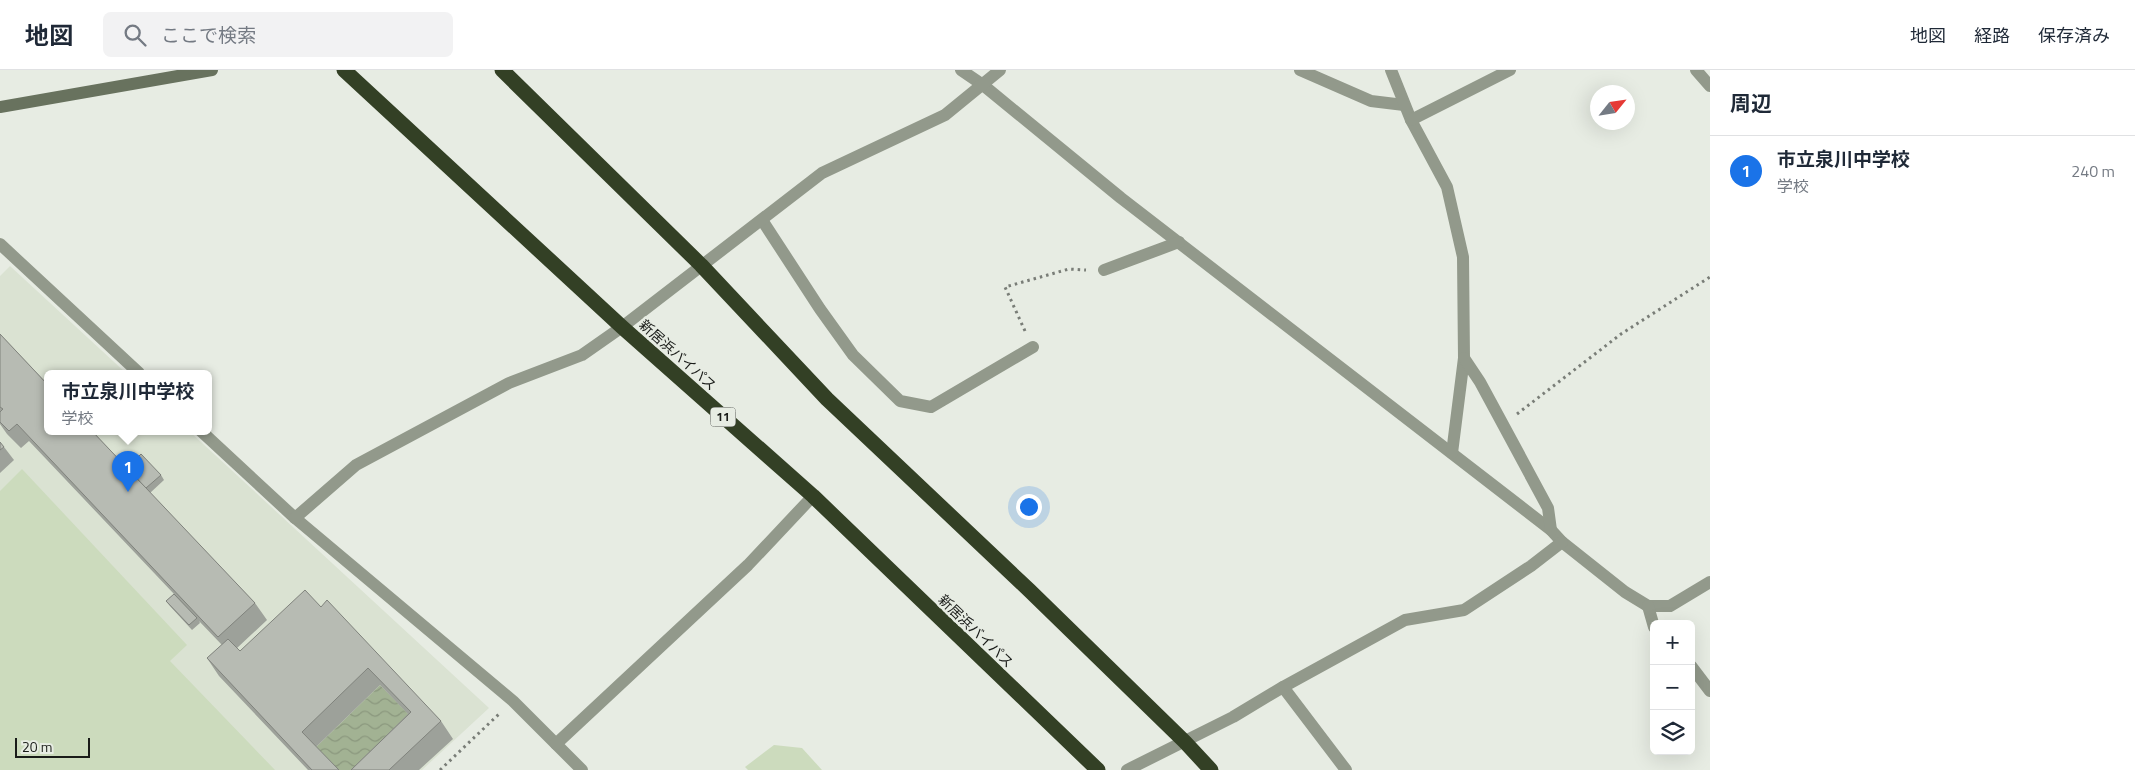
<!DOCTYPE html>
<html lang="ja">
<meta charset="utf-8">
<style>
:root{--surface:#fff;--page:#f2f2f3;--text:#1f2937;--muted:#747a83;--line:#e0e1e3;--accent:#1a73e8}
body{margin:0;font-family:"Titillium Web","Noto Sans JP",sans-serif;background:var(--page);color:var(--text)}
.controls{position:absolute;right:15px;bottom:15px;display:grid;overflow:hidden;border-radius:8px;box-shadow:0 5px 20px #0002}
.controls button{width:45px;height:45px;display:grid;place-items:center;padding:0;border:0;border-bottom:1px solid var(--line);background:var(--surface);color:var(--text);font:25px sans-serif}
.compass{position:absolute;left:1590px;top:15px;width:45px;height:45px;border-radius:50%;background:var(--surface);box-shadow:0 5px 20px #0002;rotate:60deg}
.scale{position:absolute;left:15px;bottom:12px;width:75px;box-sizing:border-box;padding-left:5px;border:2px solid #1a1c19;border-top:0;font-size:14px;line-height:18px;white-space:nowrap;color:#1a1c19;-webkit-text-stroke:4px #e7ece3;paint-order:stroke}
.you{position:absolute;left:1028px;top:436px;width:18px;height:18px;margin:-12px;border:4px solid #fff;border-radius:50%;background:#1a73e8;box-shadow:0 0 0 8px #1a73e833}
.badge{display:grid;place-items:center;width:32px;height:32px;border-radius:50%;background:var(--accent);color:#fff;font-size:16px;font-weight:700}
.pin{position:absolute;translate:-50% -41px;filter:drop-shadow(0 1px 2px #0008)}
.pin::after{content:'';position:absolute;top:26px;width:18px;height:15px;background:inherit;clip-path:polygon(0 0,100% 0,50% 100%)}
.popup{position:absolute;left:44px;top:300px;width:168px;height:65px;box-sizing:border-box;display:grid;place-content:center;border-radius:8px;background:var(--surface);filter:drop-shadow(0 1px 4px #0005);font-size:16px;white-space:nowrap;color:var(--muted)}
.popup b{font-size:19px;color:var(--text)}
.popup::after{content:'';position:absolute;left:50%;top:100%;margin-left:-10px;border:10px solid transparent;border-top-color:var(--surface)}
.list{margin:0;padding:0;list-style:none}
h2{display:flex;justify-content:space-between;align-items:center;height:65px;margin:0;padding:0 20px;font-size:21px}
h2 small{font-size:16px;font-weight:400;color:var(--muted)}
.list li{display:grid;grid-template-columns:32px 1fr auto;gap:15px;align-items:center;box-sizing:border-box;height:70px;padding:0 20px;border-top:1px solid var(--line)}
.list b{display:block;font-size:19px;white-space:nowrap}
.list p{margin:0;font-size:16px;white-space:nowrap;color:var(--muted)}
.list em{font-size:16px;font-style:normal;color:var(--muted)}
.icon{flex:none;width:28px;height:28px;fill:none;stroke:currentColor;stroke-width:2;stroke-linecap:round;stroke-linejoin:round}
.map{position:relative;flex:none;width:1710px;height:700px;overflow:hidden}
header{display:flex;align-items:center;gap:30px;box-sizing:border-box;height:70px;padding:0 25px;background:var(--surface);border-bottom:1px solid var(--line)}
header strong{font-size:24px}
nav{display:flex;gap:28px;margin-inline-start:auto;font-size:18px}
.search{width:350px;height:45px;background:var(--page);display:flex;align-items:center;gap:12px;box-sizing:border-box;padding:0 18px;border-radius:8px;color:var(--muted);font-size:19px}
main{display:flex}
aside{flex:1;background:var(--surface)}
.map>svg:first-child{display:block}
</style>
<header>
<strong>地図</strong>
<div class="search"><svg class="icon" aria-label="search" viewBox="0 0 24 24"><circle cx="10" cy="10" r="6"/><path d="M15 15l6 6"/></svg>ここで検索</div>
<nav><a>地図</a><a>経路</a><a>保存済み</a></nav>
</header>
<main>
<div class="map">
<svg width="1710" height="700" viewBox="0 0 1710 700">
<defs>
<pattern id="water-waves" width="16" height="10" patternUnits="userSpaceOnUse" patternTransform="scale(1.25)"><rect width="16" height="10" fill="#a2b293"/><path d="M0 5q4-4 8 0t8 0" fill="none" stroke="#8b987e"/></pattern>
</defs>
<rect width="100%" height="100%" fill="#e7ece3"/>
<!-- built -->
<path fill="#dae2d2" d="M10 196 126 303H48V361H189L489 638 422 700H0V206Z"/>
<!-- green -->
<g fill="#ccdbbd">
<path d="M22 399 187 575 170 591 275 700H0V421Z"/>
<path d="M774 675 802 678 822 700H748L745 697Z"/>
</g>
<!-- water -->
<path fill="url(#water-waves)" d="M380 615 423 659 381 700H334L314 679Z"/>
<g fill="none" stroke-linecap="round" stroke-linejoin="round">
<!-- path -->
<g stroke="#797d77" stroke-width="3" stroke-dasharray="2.5 4" stroke-linecap="butt">
<path d="M1025 261 1005 217 1069 199 1086 200"/>
<path d="M1517 344 1621 264 1710 207"/>
<path d="M440 700 499 644"/>
</g>
<!-- street -->
<g stroke="#92998b" stroke-width="12">
<path d="M961 0 983 15 1121 128 1551 460 1562 472 1625 522 1648 536H1670L1710 512"/>
<path d="M1300 0 1371 31 1404 35"/>
<path d="M1391 0 1411 50 1447 117 1463 187 1464 288 1452 383"/>
<path d="M1696 0 1710 16"/>
<path d="M1411 50 1510 0"/>
<path d="M762 150 820 239 853 285 900 331 931 337 1033 277"/>
<path d="M0 174 139 303"/>
<path d="M1104 200 1179 172"/>
<path d="M1464 288 1480 312 1548 438 1551 460"/>
<path d="M201 361 295 448 513 631 582 700"/>
<path d="M295 448 356 395 509 313 582 285 622 257 822 103 945 45 1000 0"/>
<path d="M1648 536 1654 557"/>
<path d="M1691 596 1710 621"/>
<path d="M1283 617 1346 700"/>
<path d="M556 674 748 495 813 426"/>
<path d="M1127 700 1233 647 1283 617 1405 550 1464 540 1531 496 1562 472"/>
</g>
<!-- secondary -->
<path stroke="#68725e" stroke-width="12" d="M0 37 212 0"/>
<!-- highway -->
<g stroke="#334025" stroke-width="15">
<path d="M344 0 622 257 813 426 1098 700"/>
<path d="M502 0 701 195 827 329 1029 520 1185 672 1211 700"/>
</g>
</g>
<!-- wall -->
<g fill="#9da19a">
<path d="M0 264 127 398 161 405 164 410 150 423 255 533 267 550 237 578 240 581 321 537 441 651 453 669 419 700H351L408 644 380 615 316 677 339 700H308L219 606 207 588 222 575 199 551 200 553 192 560 170 536 166 531 174 524 29 371 21 378 7 364 0 354Z"/>
<path d="M0 372 4 377 14 390 0 403Z"/>
</g>
<!-- building -->
<g fill="#b7bbb3" stroke="#80837d">
<path d="M0 264 48 315V361H92L255 533 218 567 17 354 9 361 0 352V342L3 339 0 337Z"/>
<path d="M0 372 4 377 0 380Z"/>
<path d="M141 384 161 405 146 418 127 398Z"/>
<path d="M305 520 321 537 327 530 441 651 389 700H351L411 642 368 598 302 662 339 700H312L207 588 228 569 240 581Z"/>
<path d="M174 524 197 548 189 555 166 531Z"/>
</g>
<g text-anchor="middle" stroke-width="5" stroke-linejoin="round" paint-order="stroke">
<!-- shield labels -->
<rect fill="#e7ece3" stroke="#585a56" stroke-width="1" x="710.5" y="337.5" width="25" height="19" rx="4"/>
<g font-size="12" font-weight="bold" fill="#1a1c19">
<text x="723" y="351">11</text>
</g>
<!-- street labels -->
<g font-size="14" fill="#1a1c19" stroke="#e7ece3">
<text transform="translate(678 285) rotate(42)" y="5">新居浜バイパス</text>
<text transform="translate(976 561) rotate(44)" y="5">新居浜バイパス</text>
</g>
</g>
</svg>
<div class="controls">
<button>+</button>
<button>−</button>
<button><svg class="icon" aria-label="layers" viewBox="0 0 24 24"><path d="M12 4l9 5-9 5-9-5zM3 14l9 5 9-5"/></svg></button>
</div>
<svg class="compass" viewBox="-18 -18 36 36"><path d="M0-13l5 13h-10z" fill="#e53935"/><path d="M0 13l5-13h-10z" fill="#747a83"/></svg>
<div class="scale">20 m</div>
<div class="you"></div>
<div class="pin badge" style="left:128px;top:422px">1</div>
<div class="popup"><b>市立泉川中学校</b>学校</div>
</div>
<aside>
<h2>周辺<small></small></h2>
<ul class="list">
<li><span class="badge">1</span><div><b>市立泉川中学校</b><p>学校</p></div><em>240 m</em></li>
</ul>
</aside>
</main>
